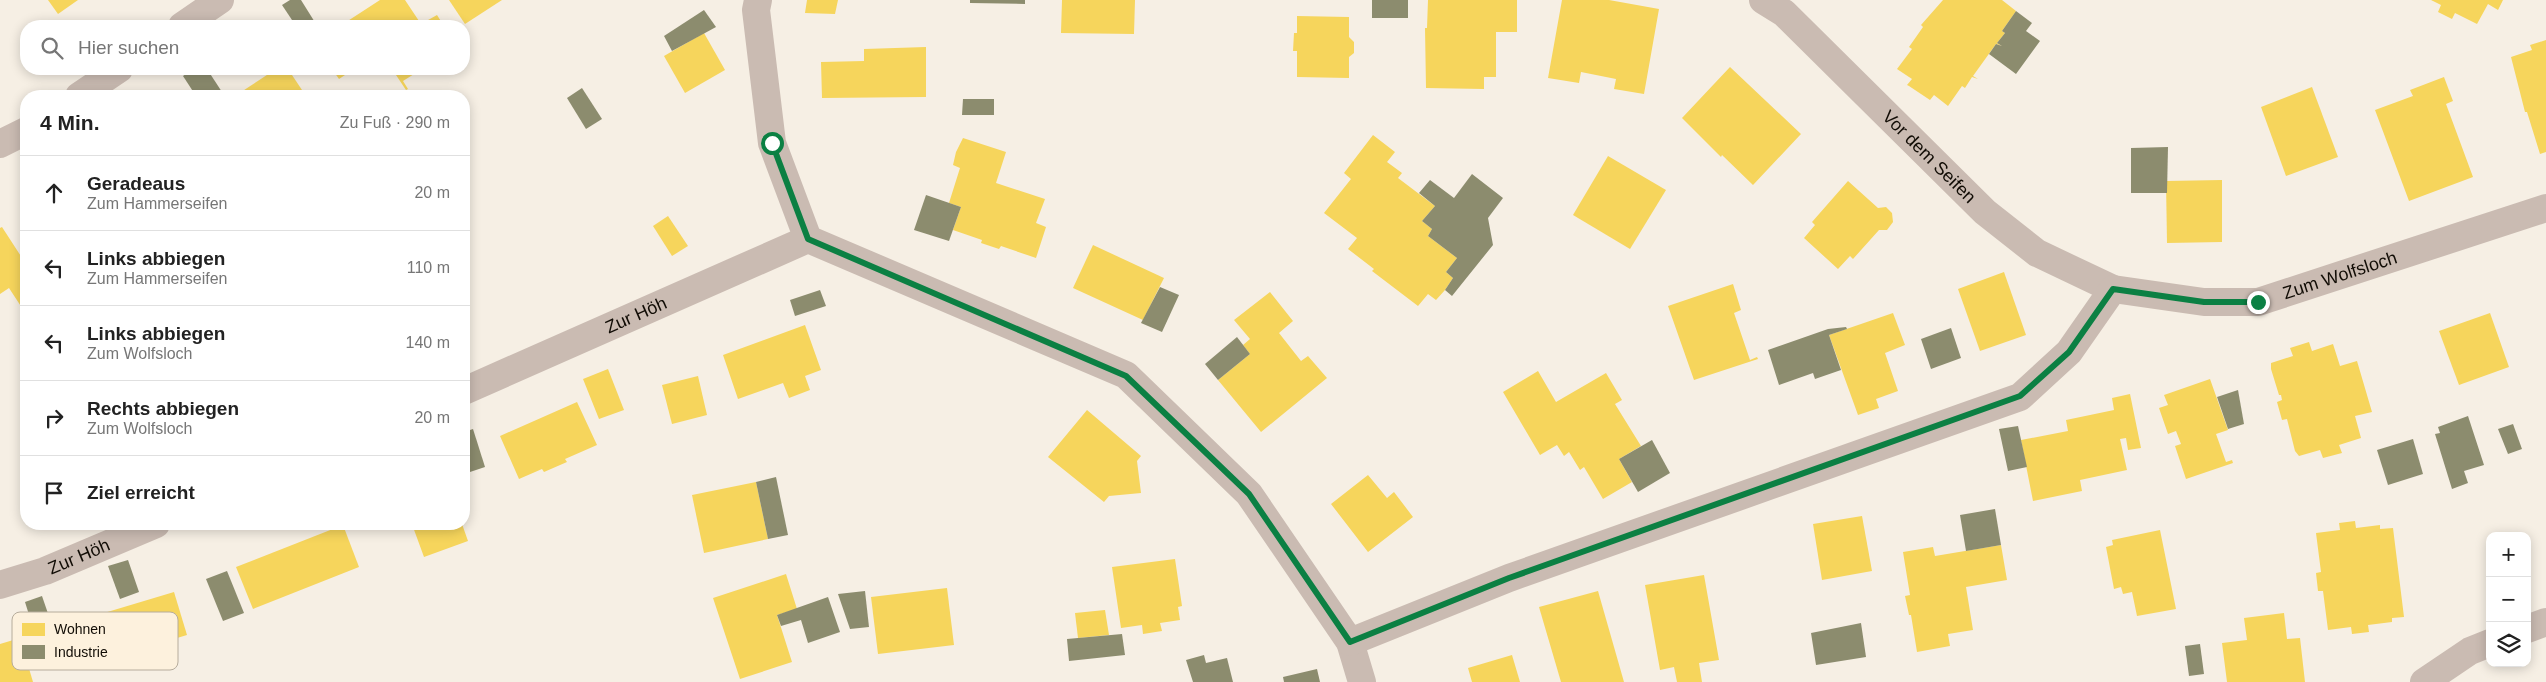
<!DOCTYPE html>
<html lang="de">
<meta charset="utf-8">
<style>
:root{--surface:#fff;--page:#f2f2f2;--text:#222;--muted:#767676;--line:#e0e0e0}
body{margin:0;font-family:Helvetica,sans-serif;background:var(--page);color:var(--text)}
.controls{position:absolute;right:15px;bottom:15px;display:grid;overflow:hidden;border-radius:10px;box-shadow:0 2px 12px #0003}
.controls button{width:45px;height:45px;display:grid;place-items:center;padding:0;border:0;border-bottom:1px solid var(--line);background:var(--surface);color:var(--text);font:25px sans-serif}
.stop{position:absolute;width:15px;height:15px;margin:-11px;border:4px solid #0b8043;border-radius:50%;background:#fff}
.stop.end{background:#0b8043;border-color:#fff;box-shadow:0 1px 5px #0008}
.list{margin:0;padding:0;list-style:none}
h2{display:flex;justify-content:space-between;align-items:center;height:65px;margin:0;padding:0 20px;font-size:21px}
h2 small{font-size:16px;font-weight:400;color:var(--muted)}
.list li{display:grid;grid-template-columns:32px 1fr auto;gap:15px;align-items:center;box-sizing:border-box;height:75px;padding:0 20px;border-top:1px solid var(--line)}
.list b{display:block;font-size:19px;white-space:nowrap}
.list p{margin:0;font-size:16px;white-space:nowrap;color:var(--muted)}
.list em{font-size:16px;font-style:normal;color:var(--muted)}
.icon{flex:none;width:28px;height:28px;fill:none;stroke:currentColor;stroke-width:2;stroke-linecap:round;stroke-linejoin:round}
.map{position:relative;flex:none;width:2546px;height:682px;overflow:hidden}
.search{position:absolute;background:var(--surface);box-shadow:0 2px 12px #0003;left:20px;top:20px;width:450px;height:55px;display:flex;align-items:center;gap:12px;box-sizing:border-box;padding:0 18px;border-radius:20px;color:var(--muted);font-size:19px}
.panel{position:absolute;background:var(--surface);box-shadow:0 2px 12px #0003;left:20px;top:90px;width:450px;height:440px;border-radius:20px}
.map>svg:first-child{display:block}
</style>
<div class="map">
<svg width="2546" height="682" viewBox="0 0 2546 682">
<rect width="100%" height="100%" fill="#f6efe4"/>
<!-- homes -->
<g fill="#f6d55c">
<path d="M48 0H78L58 14Z"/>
<path d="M380 0H405L421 24 437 15 444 26H340Z"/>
<path d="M449 0H502L465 24Z"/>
<path d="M807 0H838L835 14 805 13Z"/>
<path d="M1062 0H1135L1134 34 1061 33Z"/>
<path d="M1428 0H1517V32H1496V77H1484V89L1426 88 1425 28H1427Z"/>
<path d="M1562 0H1609L1659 9 1644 94 1614 89 1616 79 1581 72 1579 83 1548 78Z"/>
<path d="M1943 0H2002L2016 11 2002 31 2005 33 1997 43 2002 46 1996 44 1973 76 1978 79 1972 77 1965 88 1962 86 1948 106 1934 95 1930 100 1909 86 1907 85 1912 79 1897 69 1912 49 1909 47 1923 27 1921 25Z"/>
<path d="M2431 0H2503L2498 10 2488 4 2477 24 2455 13 2452 19 2438 12 2441 5Z"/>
<path d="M1297 16 1349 17V37L1354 42V53L1349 57V78L1297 77V51H1293L1294 33H1297Z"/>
<path d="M704 33 725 70 685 93 664 56Z"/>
<path d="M2546 40V152L2540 154 2527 112H2525L2511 57 2532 50 2530 45Z"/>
<path d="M926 47V97L822 98 821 62 864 61V49Z"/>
<path d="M1730 67 1801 134 1753 185 1722 155 1721 157 1682 118Z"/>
<path d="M276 69H288L306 96H235Z"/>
<path d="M332 69H354L339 79Z"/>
<path d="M392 69H422L403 81 408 89 406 90Z"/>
<path d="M2444 77 2453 101 2446 104 2473 177 2409 201 2375 110 2413 96 2410 90Z"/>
<path d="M2312 87 2338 157 2286 176 2261 107Z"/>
<path d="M1373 135 1395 152 1387 162 1402 173 1398 178 1435 206 1422 221 1432 229 1428 236 1457 258 1446 272 1453 278 1445 290 1436 300 1428 294 1418 306 1372 271 1374 269 1348 249 1357 238 1324 213 1351 179 1344 173Z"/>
<path d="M963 138 1006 152 996 183 1045 199 1036 223 1046 227 1036 258 1001 246 999 249 981 243 982 240 953 230 961 207 949 203 960 168 953 165 956 152Z"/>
<path d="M1608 156 1666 190 1630 249 1573 215Z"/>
<path d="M2222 180V242L2167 243 2166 181Z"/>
<path d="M1848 181 1878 208 1886 207 1892 213 1893 222 1887 230H1879L1853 259 1850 256 1838 269 1804 238 1815 225 1812 222Z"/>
<path d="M668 216 688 246 672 256 653 226Z"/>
<path d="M2 227 26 264V314L9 288 0 294V228Z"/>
<path d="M1093 245 1164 278 1143 320 1073 288Z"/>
<path d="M2004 272 2026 335 1980 351 1958 289Z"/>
<path d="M1733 284 1741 310 1734 313 1750 360 1757 357 1758 359 1694 380 1668 306Z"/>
<path d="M1270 292 1293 321 1279 333 1301 361 1308 356 1327 378 1261 432 1218 380 1250 354 1243 345 1250 339 1234 320Z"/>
<path d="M1893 313 1905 345 1885 353 1898 391 1876 399 1879 408 1858 415 1829 335Z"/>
<path d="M2490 313 2509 367 2459 385 2439 331Z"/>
<path d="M805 325 821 370 805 376 810 390 789 398 783 383 738 399 723 355Z"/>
<path d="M2309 342 2312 351 2333 344 2340 366 2357 361 2372 412 2355 416 2361 438 2339 445 2342 453 2323 458 2320 450 2299 456 2295 451 2287 419 2282 420 2277 402 2282 400 2281 395H2279L2271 369V363L2293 356 2290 348Z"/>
<path d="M608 369 624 410 599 419 583 379Z"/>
<path d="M1538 371 1556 402 1606 373 1622 400 1615 404 1641 446 1619 459 1632 482 1603 499 1584 467 1580 470 1569 452 1564 456 1557 445 1540 455 1503 392Z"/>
<path d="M698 376 707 415 672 424 662 385Z"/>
<path d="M2210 379 2228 430 2216 434 2226 462 2232 460 2233 463 2186 479 2175 446 2181 444 2176 431 2168 434 2159 408 2168 405 2164 395Z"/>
<path d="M2130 394 2141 448 2128 450 2126 438 2120 439 2127 470 2080 480 2082 491 2033 501 2021 440 2068 431 2066 420 2114 410 2112 398Z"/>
<path d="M577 402 597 445 565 459 567 462 544 472 542 469 519 479 500 436Z"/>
<path d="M1087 410 1141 456 1137 461 1141 493 1109 496 1104 502 1048 457Z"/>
<path d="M1368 475 1387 498 1394 492 1413 517 1368 552 1331 504Z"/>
<path d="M756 482 768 539 704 553 692 495Z"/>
<path d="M1862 516 1872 571 1822 580 1813 524Z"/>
<path d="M2355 521 2356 528 2380 525V529L2393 528 2404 617 2392 618V622L2368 625 2369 632 2352 634 2351 627 2328 630 2323 591H2318L2316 573 2321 572 2316 533 2340 530 2339 523Z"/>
<path d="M405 524H462L468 541 424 557 413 527 407 529Z"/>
<path d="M343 525 359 567 253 609 236 567Z"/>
<path d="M2160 530 2176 609 2137 616 2132 592 2123 594 2121 587 2114 589 2106 547 2113 545 2112 540Z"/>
<path d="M2001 545 2007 580 1966 587 1973 630 1948 634 1950 646 1917 652 1911 615H1909L1905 596 1910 595 1903 552 1933 547 1935 556Z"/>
<path d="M1175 559 1182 606 1178 607 1180 620 1160 623 1162 631 1143 634 1142 625 1121 628 1112 567Z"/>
<path d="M786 574 797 609 777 615 792 662 740 679 713 598Z"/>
<path d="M1704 575 1719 660 1699 663 1702 682H1677L1674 667 1660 670 1645 585Z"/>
<path d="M947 588 954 645 878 654 871 597Z"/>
<path d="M1598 591 1624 682H1561L1539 607Z"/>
<path d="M174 592 187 635 78 668 64 625Z"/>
<path d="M1105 610 1109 635 1078 638 1075 613Z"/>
<path d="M2284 613 2287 639 2300 638 2305 682H2227L2222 643 2247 640 2244 618Z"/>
<path d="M20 638 33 682H0V644Z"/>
<path d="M1512 655 1520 682H1472L1468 668Z"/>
</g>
<!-- industry -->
<g fill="#8c8c6e">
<path d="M290 0H301L316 24 312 26H296L282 5Z"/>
<path d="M970 0H1025V4L970 3Z"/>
<rect x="1372" y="0" width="36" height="18"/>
<path d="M704 10 716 27 672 51 664 36Z"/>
<path d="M2016 11 2032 23 2026 31 2040 41 2016 74 1989 54 1996 44 2002 46 1997 43 2005 33 2002 31Z"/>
<path d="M193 69H207L222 92 216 96H196L183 76Z"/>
<path d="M582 88 602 119 586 129 567 98Z"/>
<path d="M963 99H994V115H962Z"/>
<path d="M2168 147 2167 193H2131V148Z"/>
<path d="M1472 174 1503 198 1488 218 1493 245 1452 296 1445 290 1453 278 1446 272 1457 258 1428 236 1432 229 1422 221 1435 206 1419 193 1430 180 1454 198Z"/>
<path d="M926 195 961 207 949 241 914 230Z"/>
<path d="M1160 287 1179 295 1162 332 1141 323Z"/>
<path d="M820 290 826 306 795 316 790 300Z"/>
<path d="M1846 327 1847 329 1829 335 1841 370 1815 379 1813 373 1779 385 1768 350 1828 329Z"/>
<path d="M1951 328 1961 358 1931 369 1921 339Z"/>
<path d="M1237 337 1250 354 1218 380 1205 364Z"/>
<path d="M2238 390 2244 424 2228 429 2217 397Z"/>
<path d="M2468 416 2484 465 2464 471 2468 483 2452 489 2435 434 2440 433 2438 427Z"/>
<path d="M2513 424 2522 449 2508 454 2498 429Z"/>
<path d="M2018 426 2027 467 2008 471 1999 429Z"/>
<path d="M473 429 485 467 464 474V432Z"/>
<path d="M2413 439 2423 474 2388 485 2377 450Z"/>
<path d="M1652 440 1670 473 1638 492 1619 459Z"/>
<path d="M776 477 788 535 768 539 756 482Z"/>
<path d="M1995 509 2001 545 1966 551 1960 515Z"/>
<path d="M128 560 139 592 120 599 108 566Z"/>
<path d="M227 571 244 613 223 621 206 579Z"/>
<path d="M865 591 869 627 850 629 838 594Z"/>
<path d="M42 596 54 631 36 637 25 602Z"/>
<path d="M828 597 840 632 808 643 801 620 781 626 777 615Z"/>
<path d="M1861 623 1866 657 1816 665 1811 633Z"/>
<path d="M1122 634 1125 655 1069 661 1067 639Z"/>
<path d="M2200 644 2204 674 2189 676 2185 646Z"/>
<path d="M1204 655 1206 663 1227 658 1233 682H1193L1186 660Z"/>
<path d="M1317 669 1320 682H1284L1283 677Z"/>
</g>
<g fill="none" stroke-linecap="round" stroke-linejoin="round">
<!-- minor -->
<g stroke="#cabbb2" stroke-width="28">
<path d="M758 0 756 10 772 143 808 239 1126 375 1249 494 1350 642 1362 682"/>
<path id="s1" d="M1763 0 1784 13 1985 212 2037 253 2113 289"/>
<path d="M182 26 220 0"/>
<path d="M79 96 119 69"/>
<path d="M0 144 26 131"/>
<path id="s2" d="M464 391 808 239"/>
<path id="s3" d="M0 585 45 571 156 524"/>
<path d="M2527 629 2546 622"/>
<path id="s4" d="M1350 642 1509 578 2020 397 2069 352 2113 289 2204 302H2258L2546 208"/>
<path d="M2424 682 2470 651 2490 643"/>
</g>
</g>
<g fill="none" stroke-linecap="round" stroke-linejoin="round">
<!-- route -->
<path stroke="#0b8043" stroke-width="6" d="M772 143 808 239 1126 376 1249 494 1350 642 1509 578 2020 396 2069 352 2113 289 2204 302H2258"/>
</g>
<g text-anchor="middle" stroke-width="5" stroke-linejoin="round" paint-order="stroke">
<!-- street labels -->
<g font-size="18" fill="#110c05" stroke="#fdf1dd">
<text dy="6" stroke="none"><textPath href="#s1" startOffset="229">Vor dem Seifen</textPath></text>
<text dy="6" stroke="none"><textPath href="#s4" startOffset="1089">Zum Wolfsloch</textPath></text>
<text dy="6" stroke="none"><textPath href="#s2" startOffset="188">Zur Höh</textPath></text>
<text dy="6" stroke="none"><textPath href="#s3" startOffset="84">Zur Höh</textPath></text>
</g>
</g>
<!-- legend -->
<rect x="12" y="612" width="166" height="58" rx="8" fill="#fdf1dd" stroke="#b6ac9c" stroke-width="1"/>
<rect x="22" y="623" width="23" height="13" fill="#f6d55c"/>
<rect x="22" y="645" width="23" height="14" fill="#8c8c6e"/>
<g font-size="14" fill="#110c05">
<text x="54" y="634">Wohnen</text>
<text x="54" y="657">Industrie</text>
</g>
</svg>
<div class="controls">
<button>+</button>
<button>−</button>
<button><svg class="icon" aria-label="layers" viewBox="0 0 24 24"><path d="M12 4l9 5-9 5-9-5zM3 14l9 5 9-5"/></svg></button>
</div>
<div class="stop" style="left:772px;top:143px"></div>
<div class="stop end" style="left:2258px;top:302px"></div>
<div class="search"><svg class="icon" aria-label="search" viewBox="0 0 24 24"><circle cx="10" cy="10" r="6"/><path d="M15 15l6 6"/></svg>Hier suchen</div>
<section class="panel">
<h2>4 Min.<small>Zu Fuß · 290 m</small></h2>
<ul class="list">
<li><svg class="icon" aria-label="ahead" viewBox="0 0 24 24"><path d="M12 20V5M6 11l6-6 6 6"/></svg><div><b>Geradeaus</b><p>Zum Hammerseifen</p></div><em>20 m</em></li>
<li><svg class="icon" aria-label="left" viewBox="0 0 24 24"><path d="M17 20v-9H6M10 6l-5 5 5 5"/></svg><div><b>Links abbiegen</b><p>Zum Hammerseifen</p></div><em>110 m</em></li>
<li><svg class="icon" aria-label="left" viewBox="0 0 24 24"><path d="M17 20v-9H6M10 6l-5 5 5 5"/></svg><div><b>Links abbiegen</b><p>Zum Wolfsloch</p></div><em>140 m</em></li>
<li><svg class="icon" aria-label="right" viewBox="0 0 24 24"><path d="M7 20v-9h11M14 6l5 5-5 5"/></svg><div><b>Rechts abbiegen</b><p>Zum Wolfsloch</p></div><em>20 m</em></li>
<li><svg class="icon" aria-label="arrive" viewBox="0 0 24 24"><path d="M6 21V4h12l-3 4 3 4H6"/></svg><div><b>Ziel erreicht</b></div></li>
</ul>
</section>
</div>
